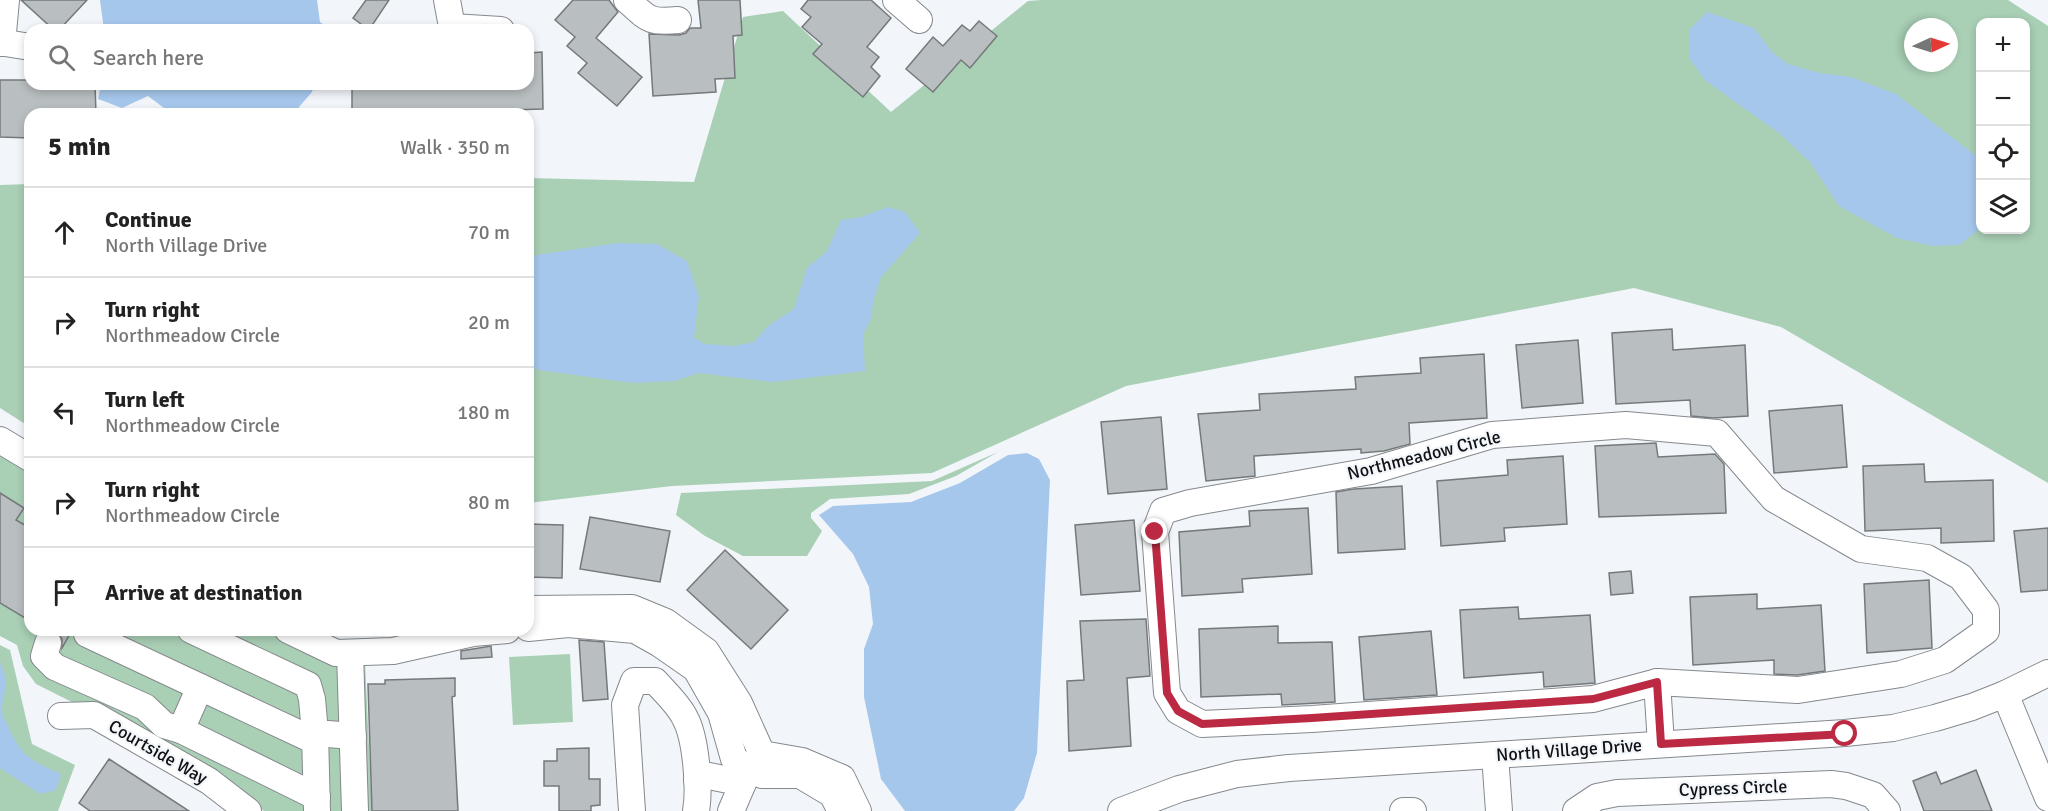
<!DOCTYPE html>
<meta charset="utf-8">
<style>
:root{--surface:#fff;--page:#f2f2f2;--text:#222;--muted:#767676;--line:#e0e0e0}
body{margin:0;font-family:Signika,sans-serif;background:var(--page);color:var(--text)}
.controls{position:absolute;right:18px;top:18px;display:grid;overflow:hidden;border-radius:12px;box-shadow:0 3px 9px #0003}
.controls button{width:54px;height:54px;display:grid;place-items:center;padding:0;border:0;border-bottom:2px solid var(--line);background:var(--surface);color:var(--text);font:30px sans-serif}
.compass{position:absolute;left:1904px;top:18px;width:54px;height:54px;border-radius:50%;background:var(--surface);box-shadow:0 3px 9px #0003;rotate:86deg}
.stop{position:absolute;width:18px;height:18px;margin:-14px;border:4px solid #bb2a42;border-radius:50%;background:#fff}
.stop.end{background:#bb2a42;border-color:#fff;box-shadow:0 2px 6px #0008}
.list{margin:0;padding:0;list-style:none}
h2{display:flex;justify-content:space-between;align-items:center;height:78px;margin:0;padding:0 24px;font-size:26px}
h2 small{font-size:20px;font-weight:400;color:var(--muted)}
.list li{display:grid;grid-template-columns:39px 1fr auto;gap:18px;align-items:center;box-sizing:border-box;height:90px;padding:0 24px;border-top:2px solid var(--line)}
.list b{display:block;font-size:22px;white-space:nowrap}
.list p{margin:0;font-size:20px;white-space:nowrap;color:var(--muted)}
.list em{font-size:20px;font-style:normal;color:var(--muted)}
.icon{flex:none;width:33px;height:33px;fill:none;stroke:currentColor;stroke-width:2;stroke-linecap:round;stroke-linejoin:round}
.map{position:relative;flex:none;width:2048px;height:811px;overflow:hidden}
.search{position:absolute;background:var(--surface);box-shadow:0 3px 9px #0003;left:24px;top:24px;width:510px;height:66px;display:flex;align-items:center;gap:15px;box-sizing:border-box;padding:0 21px;border-radius:18px;color:var(--muted);font-size:22px}
.panel{position:absolute;background:var(--surface);box-shadow:0 3px 9px #0003;left:24px;top:108px;width:510px;height:528px;border-radius:18px}
.map>svg:first-child{display:block}
</style>
<div class="map">
<svg width="2048" height="811" viewBox="0 0 2048 811">
<rect width="100%" height="100%" fill="#f2f6fa"/>
<!-- green -->
<g fill="#a9cfb5" fill-rule="evenodd">
<path d="M1042 0H2008L2048 26V483L1781 327 1634 288 1126 386 932 473 672 486 528 503V178L694 182 743 17 783 11 891 112 1028 1ZM1980 22H2026V230H1980ZM1913 27H1949V63H1913Z"/>
<path d="M30 184V427L0 408V185Z"/>
<path d="M0 451 30 469V630H264L341 662 344 811H264L215 774 36 684 23 666 17 645 0 636Z"/>
<path d="M998 452 956 476 909 494 830 499 811 513V518L822 531 807 556H743L705 536 676 515 681 493 932 481Z"/>
<path d="M0 645 10 650 32 744 75 765 58 811H0Z"/>
<path d="M570 654 573 722 513 725 509 657Z"/>
<path d="M361 661H365L372 811H365Z"/>
</g>
<!-- water -->
<g fill="#a6c7ec">
<path d="M100 0H317L320 22 331 30H104Z"/>
<path d="M1707 12 1754 28 1772 52 1788 64 1819 73 1851 77 1896 94 1980 159V229L1959 245 1933 246 1897 238 1839 206 1810 162 1779 133 1706 81 1689 58V30Z"/>
<path d="M101 84H314L312 92 293 114H172L148 96 122 108 98 99Z"/>
<path d="M888 207 905 212 920 233 881 277 873 302 871 318 863 335 865 371 772 382 699 373 675 381 633 383 539 370 528 365V261L536 255 618 243 657 244 687 261 699 297 694 338 705 344 734 346 754 342 768 326 794 309 807 268 827 251 841 220 861 217Z"/>
<path d="M1027 453 1039 459 1050 480 1037 753 1024 798 1014 811H905L881 779 864 697V649L873 624 869 587 853 554 819 515 833 506 911 502 960 483 1008 455Z"/>
<path d="M0 663C10 682 4 689 2 708 1 714 5 720 8 726 21 756 31 761 61 774L56 790 40 794 0 768Z"/>
</g>
<!-- building -->
<g fill="#b9bec1" stroke="#75797c" stroke-width="1.5">
<path d="M21 0H87L59 30H54Z"/>
<path d="M366 0H389L369 30 353 18Z"/>
<path d="M573 0H609L618 12 596 38 642 77 617 106 578 73 587 63 567 46 575 37 555 20Z"/>
<path d="M698 0H740L742 35 733 36 735 78 715 79 716 92 653 96 649 34 679 35 686 33 690 28H701Z"/>
<path d="M808 0H871L891 18 867 47 879 57 871 67 880 76 863 97 813 54 822 44 802 27 811 17 801 9Z"/>
<path d="M979 21 997 36 970 68 961 60 933 92 906 69 933 37 943 46 962 25 970 31Z"/>
<path d="M542 52 543 109 352 114V84H528V53Z"/>
<path d="M0 80H30V84H95L96 114H30V138L0 137Z"/>
<path d="M1672 329 1673 350 1745 345 1748 416 1713 418 1691 416 1690 400 1616 404 1612 333Z"/>
<path d="M1578 340 1583 403 1522 408 1516 345Z"/>
<path d="M1484 354 1487 418 1409 423 1410 444 1384 451 1361 453V449L1254 456 1255 476 1206 481 1198 414 1260 410 1259 394 1356 389 1355 377 1421 373 1420 358Z"/>
<path d="M1842 405 1847 467 1774 473 1769 411Z"/>
<path d="M1161 417 1167 489 1108 494 1101 422Z"/>
<path d="M1656 443 1658 457 1715 454 1724 464 1726 513 1599 517 1595 446Z"/>
<path d="M1563 456 1567 524 1504 528 1505 541 1441 546 1437 481 1508 475 1507 460Z"/>
<path d="M1924 464 1925 482 1993 480 1994 541 1941 543V528L1865 531 1863 466Z"/>
<path d="M1402 486 1405 549 1338 553 1336 492 1354 489Z"/>
<path d="M0 493 24 508 16 520 30 528V621L0 603Z"/>
<path d="M1308 508 1312 574 1242 579 1243 592 1182 596 1179 532 1250 526 1249 511Z"/>
<path d="M590 517 670 531 660 582 580 569Z"/>
<path d="M1134 520 1140 591 1081 595 1075 525Z"/>
<path d="M528 524 563 525 562 578 528 577Z"/>
<path d="M2048 528V590L2021 592 2014 531Z"/>
<path d="M725 550 788 610 751 649 687 590Z"/>
<path d="M1631 571 1633 593 1611 595 1609 573Z"/>
<path d="M1929 580 1932 648 1867 653 1864 584Z"/>
<path d="M1757 594V609L1821 605 1825 671 1797 675 1774 674V660L1693 665 1690 597Z"/>
<path d="M1518 607 1519 619 1590 615 1595 683 1544 687 1543 672 1464 678 1460 610Z"/>
<path d="M1146 619 1150 676 1127 678 1131 746 1069 751 1067 681 1084 680 1080 621Z"/>
<path d="M1278 626V643L1332 642 1335 702 1282 705 1281 694 1201 697 1199 629Z"/>
<path d="M55 630H72L62 648V639Z"/>
<path d="M1431 631 1437 695 1364 700 1359 637Z"/>
<path d="M579 640 604 642 608 699 583 701Z"/>
<path d="M491 646 492 657 461 659V651Z"/>
<path d="M455 678V696L452 697 458 811H372L368 684H385V680Z"/>
<path d="M589 748V779H600V805L591 806V811H559V786H544V761H557V749Z"/>
<path d="M109 759 143 781 189 811H90L79 803Z"/>
<path d="M1976 770 1992 811H1924L1913 781 1936 772 1941 784Z"/>
</g>
<g fill="none" stroke-linecap="round" stroke-linejoin="round">
<defs>
<g id="minor">
<path d="M447 0 452 27 501 30"/>
<path d="M627 0C648 19 649 23 678 20"/>
<path d="M896 0 919 20"/>
<path d="M0 42 30 47"/>
<path d="M2 43 6 0"/>
<path d="M1626 425 1717 433 1774 499 1861 549 1927 558 1961 577 1986 610V631L1945 660 1901 674 1798 690 1657 682 1593 699 1312 719 1202 724 1178 711 1167 693 1155 532 1163 511 1190 503 1371 471 1492 435Z"/>
<path d="M0 440 30 458"/>
<path d="M528 609 632 608 666 622 706 651 739 703 762 754 802 761 842 778 858 811"/>
<path d="M528 628 568 624 635 630 660 644 696 669 721 713 734 759 749 769 762 775H800L832 794 841 811"/>
<path d="M89 630 87 634 200 687"/>
<path d="M191 630 308 685 312 699 315 733 353 736"/>
<path d="M288 630 336 653 393 651 473 633 507 630"/>
<path d="M48 643 44 656 55 667 145 707 164 725 181 730"/>
<path d="M350 653 355 811"/>
<path d="M1657 682 1661 744"/>
<path d="M2005 694 2048 798"/>
<path d="M61 716 94 715 209 781 248 811"/>
<path d="M315 733 317 811"/>
<path d="M315 741 200 687 181 730 317 797"/>
<path d="M1495 755 1499 811"/>
<path d="M697 780 709 776 743 783"/>
<path d="M632 811 625 705 634 681H655C665 692 679 705 685 718 696 738 700 788 696 811"/>
<path d="M731 811 749 769 760 756"/>
<path d="M1121 811 1179 789 1237 774 1289 768 1845 733 1893 728 1935 718 1972 707 2005 694 2048 673"/>
<path d="M1403 811H1413"/>
<path d="M1576 811 1597 797 1617 793 1831 784 1846 786 1873 795 1887 811"/>
</g>
</defs>
<!-- minor casing -->
<use href="#minor" stroke="#85898d" stroke-width="28"/>
<!-- minor -->
<use href="#minor" stroke="#fff" stroke-width="26"/>
</g>
<g fill="none" stroke-linecap="round" stroke-linejoin="round">
<!-- route -->
<path stroke="#bb2a42" stroke-width="8" d="M1155 532 1167 693 1178 711 1202 724 1312 718 1593 699 1657 682 1661 744 1845 734"/>
</g>
<g text-anchor="middle" stroke-width="4.5" stroke-linejoin="round" paint-order="stroke">
<!-- street labels -->
<g font-size="18" fill="#0f1012" stroke="#f2f6fa">
<text transform="translate(1424 455) rotate(-14)" y="6">Northmeadow Circle</text>
<text transform="translate(1569 750) rotate(-4)" y="6">North Village Drive</text>
<text transform="translate(158 752) rotate(30)" y="6">Courtside Way</text>
<text transform="translate(1733 788) rotate(-2)" y="6">Cypress Circle</text>
</g>
</g>
</svg>
<div class="controls">
<button>+</button>
<button>−</button>
<button><svg class="icon" aria-label="locate" viewBox="0 0 24 24"><circle cx="12" cy="12" r="6"/><path d="M12 2v4M12 18v4M2 12h4M18 12h4"/></svg></button>
<button><svg class="icon" aria-label="layers" viewBox="0 0 24 24"><path d="M12 4l9 5-9 5-9-5zM3 14l9 5 9-5"/></svg></button>
</div>
<svg class="compass" viewBox="-18 -18 36 36"><path d="M0-13l5 13h-10z" fill="#e53935"/><path d="M0 13l5-13h-10z" fill="#767676"/></svg>
<div class="stop" style="left:1845px;top:734px"></div>
<div class="stop end" style="left:1155px;top:532px"></div>
<div class="search"><svg class="icon" aria-label="search" viewBox="0 0 24 24"><circle cx="10" cy="10" r="6"/><path d="M15 15l6 6"/></svg>Search here</div>
<section class="panel">
<h2>5 min<small>Walk · 350 m</small></h2>
<ul class="list">
<li><svg class="icon" aria-label="ahead" viewBox="0 0 24 24"><path d="M12 20V5M6 11l6-6 6 6"/></svg><div><b>Continue</b><p>North Village Drive</p></div><em>70 m</em></li>
<li><svg class="icon" aria-label="right" viewBox="0 0 24 24"><path d="M7 20v-9h11M14 6l5 5-5 5"/></svg><div><b>Turn right</b><p>Northmeadow Circle</p></div><em>20 m</em></li>
<li><svg class="icon" aria-label="left" viewBox="0 0 24 24"><path d="M17 20v-9H6M10 6l-5 5 5 5"/></svg><div><b>Turn left</b><p>Northmeadow Circle</p></div><em>180 m</em></li>
<li><svg class="icon" aria-label="right" viewBox="0 0 24 24"><path d="M7 20v-9h11M14 6l5 5-5 5"/></svg><div><b>Turn right</b><p>Northmeadow Circle</p></div><em>80 m</em></li>
<li><svg class="icon" aria-label="arrive" viewBox="0 0 24 24"><path d="M6 21V4h12l-3 4 3 4H6"/></svg><div><b>Arrive at destination</b></div></li>
</ul>
</section>
</div>
